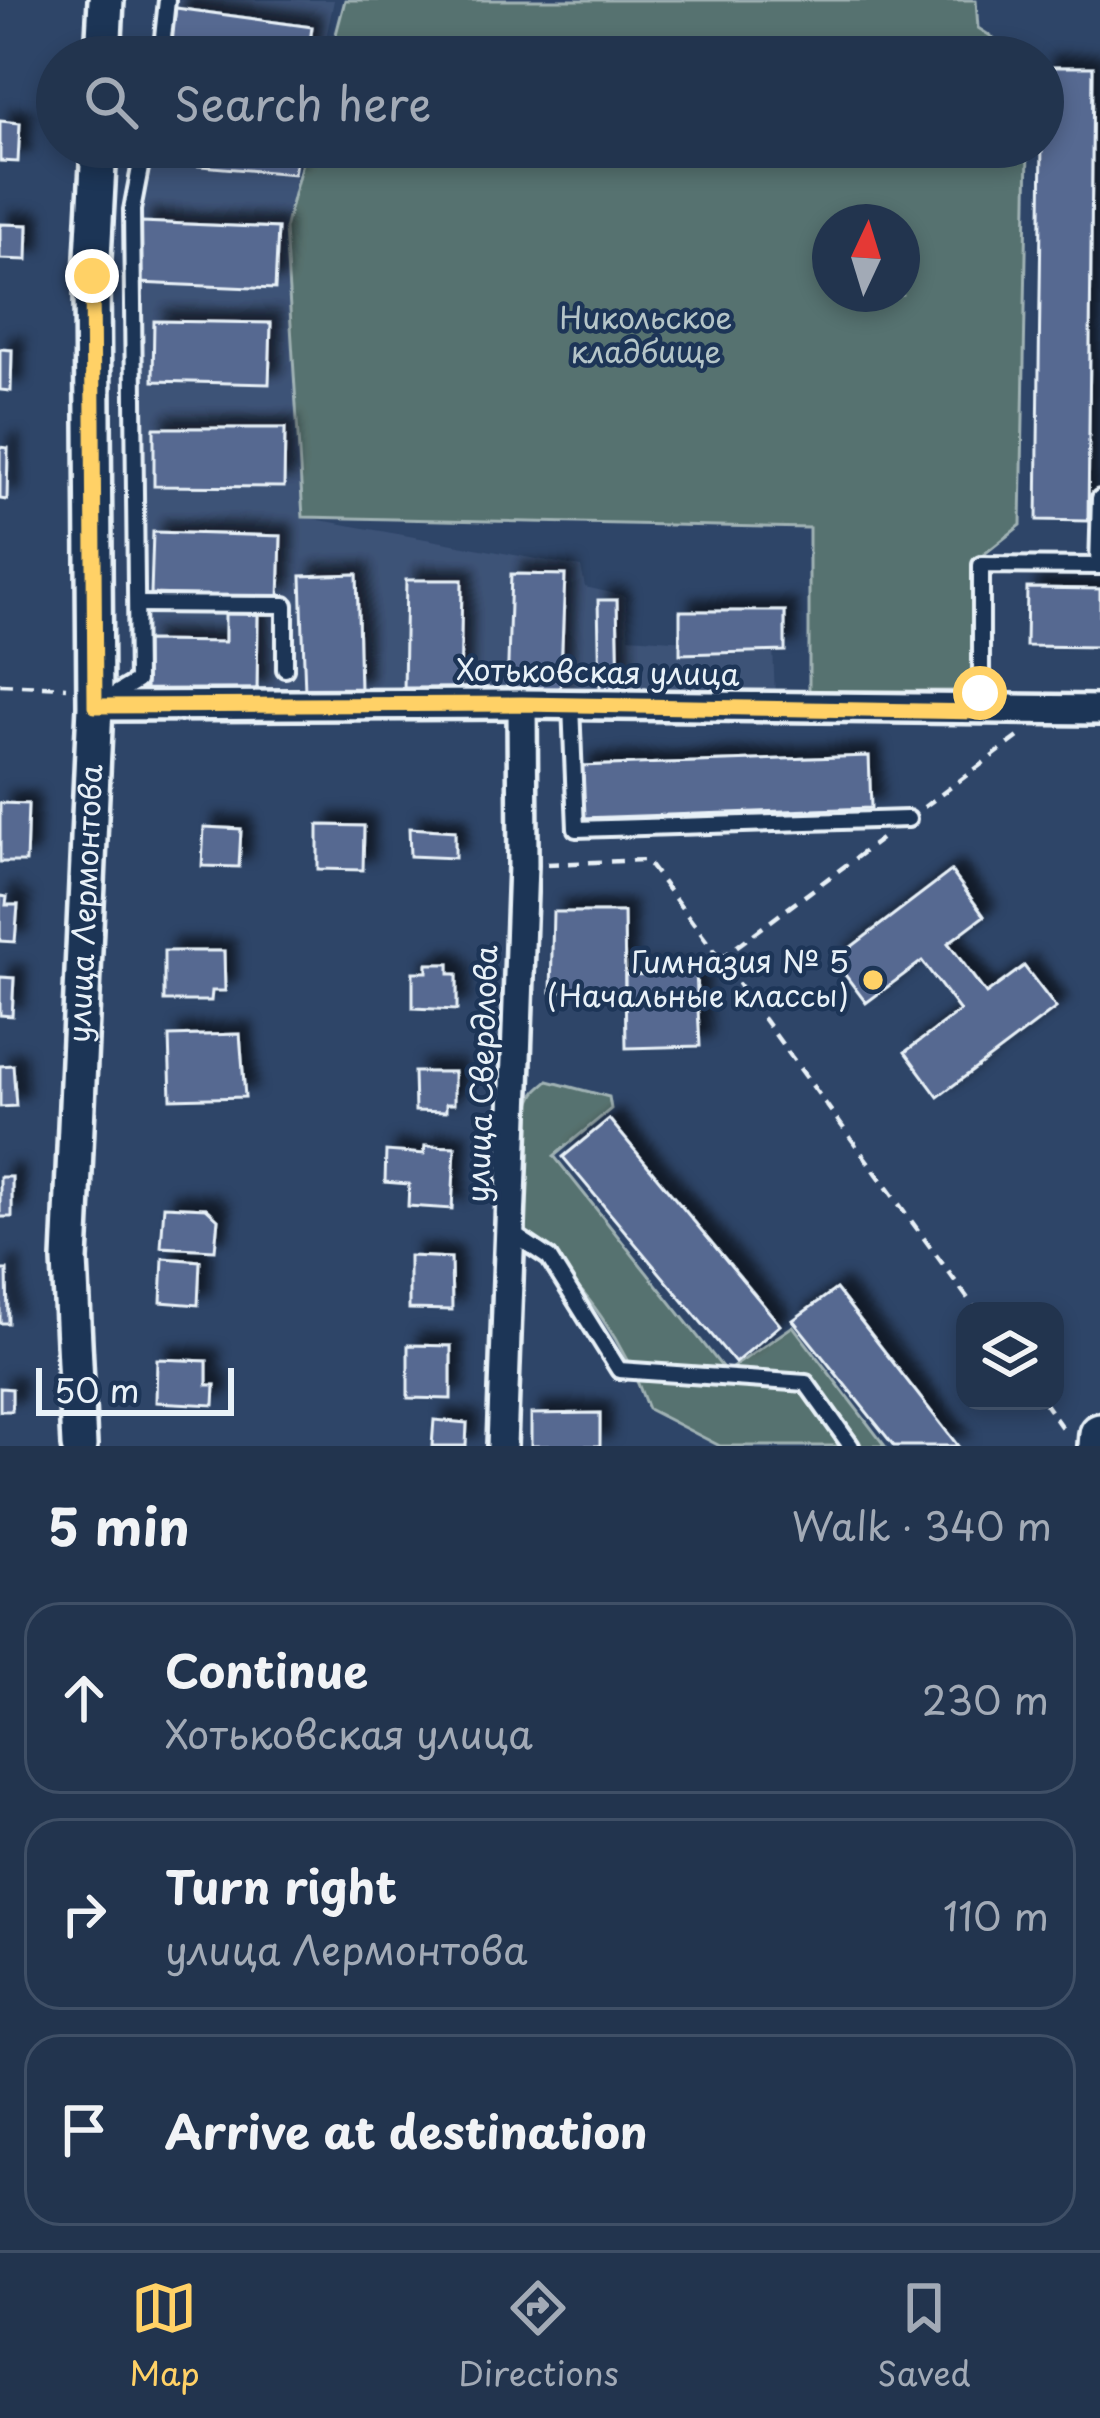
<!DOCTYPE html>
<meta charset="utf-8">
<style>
:root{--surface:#22344e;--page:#2a3c55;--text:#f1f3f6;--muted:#a2aab6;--line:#3f4f66;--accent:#ffd166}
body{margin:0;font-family:"Playpen Sans",sans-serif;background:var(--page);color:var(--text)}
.controls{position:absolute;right:36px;bottom:36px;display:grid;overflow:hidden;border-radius:24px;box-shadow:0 6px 18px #0003}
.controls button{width:108px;height:108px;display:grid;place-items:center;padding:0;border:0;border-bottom:3px solid var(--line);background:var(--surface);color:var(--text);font:60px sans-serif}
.compass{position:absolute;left:812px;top:204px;width:108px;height:108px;border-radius:50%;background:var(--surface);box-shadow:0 6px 18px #0003;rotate:4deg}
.scale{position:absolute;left:36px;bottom:30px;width:198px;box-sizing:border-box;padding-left:12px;border:6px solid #e8f1f8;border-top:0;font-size:33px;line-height:42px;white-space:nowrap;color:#e8f1f8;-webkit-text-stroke:9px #1d3557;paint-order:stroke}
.stop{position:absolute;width:36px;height:36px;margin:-27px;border:9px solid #ffd166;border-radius:50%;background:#fff}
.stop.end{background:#ffd166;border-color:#fff;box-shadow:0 3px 12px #0008}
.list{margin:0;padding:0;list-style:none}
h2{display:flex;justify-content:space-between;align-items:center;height:156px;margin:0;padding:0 48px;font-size:51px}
h2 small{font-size:39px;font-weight:400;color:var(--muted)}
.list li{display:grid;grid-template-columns:78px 1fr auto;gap:36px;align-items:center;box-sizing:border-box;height:192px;margin:0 24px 24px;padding:0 24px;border:3px solid var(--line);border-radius:36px}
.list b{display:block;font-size:45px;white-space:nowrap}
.list p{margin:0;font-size:39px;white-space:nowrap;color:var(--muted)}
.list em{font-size:39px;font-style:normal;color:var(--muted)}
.icon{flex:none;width:66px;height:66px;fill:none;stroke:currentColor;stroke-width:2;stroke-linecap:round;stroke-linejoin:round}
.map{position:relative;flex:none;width:1100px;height:1446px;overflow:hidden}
.search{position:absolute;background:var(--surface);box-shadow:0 6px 18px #0003;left:36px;right:36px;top:36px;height:132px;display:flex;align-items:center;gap:30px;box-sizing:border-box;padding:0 42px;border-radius:66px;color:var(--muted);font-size:45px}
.sheet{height:804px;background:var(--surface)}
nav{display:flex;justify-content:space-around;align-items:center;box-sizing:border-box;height:168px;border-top:3px solid var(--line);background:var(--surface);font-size:33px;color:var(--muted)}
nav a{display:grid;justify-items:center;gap:6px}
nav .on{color:var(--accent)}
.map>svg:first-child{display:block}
</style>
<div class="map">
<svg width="1100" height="1446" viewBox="0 0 1100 1446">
<defs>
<filter id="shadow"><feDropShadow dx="11" dy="-11" stdDeviation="6" flood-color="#0009"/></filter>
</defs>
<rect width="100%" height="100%" fill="#2e4568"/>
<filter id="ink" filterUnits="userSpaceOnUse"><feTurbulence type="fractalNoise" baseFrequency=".00833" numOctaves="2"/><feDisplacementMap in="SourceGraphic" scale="24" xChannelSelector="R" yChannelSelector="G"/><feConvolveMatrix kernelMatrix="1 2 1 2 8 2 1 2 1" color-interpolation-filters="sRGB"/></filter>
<g filter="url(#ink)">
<!-- built -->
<g fill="#3d5377">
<path d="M160 0H334L322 57H154Z"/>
<path d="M134 147H302L285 229 303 517 581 567 585 587 625 596 629 637 773 647 775 698H125V277L127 184Z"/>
</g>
<!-- green -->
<g fill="#57726f" stroke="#a0b2b4" stroke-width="3" fill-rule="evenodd">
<path d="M345 0H976L978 28 1023 57H330Z"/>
<path d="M306 147H1028L1021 525 978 559 971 691H809V528L303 517 285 229ZM830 222H902V294H830Z"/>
<path d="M548 1081 609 1097 611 1109 554 1156 726 1372 793 1326 885 1446H720L648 1409C627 1350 585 1278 529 1246 522 1211 517 1126 534 1095 537 1089 543 1086 548 1081Z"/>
</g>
<!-- building -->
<g fill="#576991" stroke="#e8f1f8" stroke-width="3" filter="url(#shadow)">
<path d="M176 8 312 27 308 57H169Z"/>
<path d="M1043 67H1093L1088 521 1037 520Z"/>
<path d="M0 121 20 123 18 162 0 161Z"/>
<path d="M154 147H298L294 174 152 162Z"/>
<path d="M141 222 278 228 275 289 138 283Z"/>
<path d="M0 224 28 225 27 260 0 259Z"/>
<path d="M154 321 271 323 269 384 153 381Z"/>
<path d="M0 349 12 350 11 391 0 390Z"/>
<path d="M154 428H285L284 487 154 486Z"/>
<path d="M0 447 8 448 7 500 0 499Z"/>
<path d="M153 532 281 536 279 598 151 594Z"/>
<path d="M357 574 360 691 305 692 301 576Z"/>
<path d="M511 574 565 575 560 694 507 692Z"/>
<path d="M406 580H462L460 692 404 691Z"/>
<path d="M1027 588 1100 589V647L1026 646Z"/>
<path d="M598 600H617L619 689H600Z"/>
<path d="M680 611H785V651L680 654Z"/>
<path d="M225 613 258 614 257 692 146 690V641L225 642Z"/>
<path d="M869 756 871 808 581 818 580 766Z"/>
<path d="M0 803 28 804 26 862H0Z"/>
<path d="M318 825 364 826 363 870 318 869Z"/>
<path d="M204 827 241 829 239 867 202 866Z"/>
<path d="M409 828 455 831V858L410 856Z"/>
<path d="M951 871 984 916 948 943 986 994 1024 966 1056 1008 938 1097 905 1052 960 1011 922 961 866 1003 834 960Z"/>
<path d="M0 896 7 897 6 905H18L15 942 0 941Z"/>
<path d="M553 912H624L625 991 551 992Z"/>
<path d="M164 951H224L225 991H212L211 1001H164Z"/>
<path d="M427 964H449V974H457V1010L413 1008V972H427Z"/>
<path d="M696 973 700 1046 626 1048 625 975Z"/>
<path d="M0 977 14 978 12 1016 0 1015Z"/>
<path d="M240 1034 245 1097 171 1099 169 1036Z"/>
<path d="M13 1065 16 1106 0 1107V1066Z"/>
<path d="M414 1072H454V1104H446V1112L415 1111Z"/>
<path d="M609 1119 780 1325 735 1363 563 1157Z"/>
<path d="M425 1146 455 1147 452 1209 408 1206 409 1184 385 1182 386 1151 424 1154Z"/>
<rect x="0" y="1177" width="12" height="40"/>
<path d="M164 1206 206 1208 218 1219 215 1250 161 1247Z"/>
<path d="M409 1256 451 1258 452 1310 409 1309Z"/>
<path d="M163 1258 200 1261 198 1305 161 1302Z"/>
<path d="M0 1270H7L8 1323H0Z"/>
<path d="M836 1289 958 1446H894L793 1320Z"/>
<path d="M408 1345 451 1346V1399L408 1398Z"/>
<path d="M157 1359 207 1361V1385H215L214 1405 156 1402Z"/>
<path d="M0 1388 12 1389V1411H0Z"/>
<path d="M600 1413V1446H531V1414Z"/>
<path d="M434 1420 467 1423 466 1446H432Z"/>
</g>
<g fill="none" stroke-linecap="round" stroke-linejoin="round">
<defs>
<g id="service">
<path d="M161 57 167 0"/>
<path d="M1098 566 1100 498"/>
<path d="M137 604 285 605V669"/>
<path d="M105 700 137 681 132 210 144 147"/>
<path d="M571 705 576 829 908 819"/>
<path d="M981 711V565L1100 566"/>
<path d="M510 1232 549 1258 619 1370 806 1383 851 1446"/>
</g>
<g id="minor">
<path d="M95 706 522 704 1100 710"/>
<path d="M502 1446 523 865 522 704"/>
</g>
<g id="tertiary">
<path d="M103 57 106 0"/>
<path id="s1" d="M79 1446 70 1260 95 706 92 276 99 147"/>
</g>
<path id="secondary" d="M1099 1446 1100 1434"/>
</defs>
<!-- service casing -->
<use href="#service" stroke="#e8f1f8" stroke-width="22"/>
<!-- minor casing -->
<use href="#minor" stroke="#e8f1f8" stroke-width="36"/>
<!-- tertiary casing -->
<use href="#tertiary" stroke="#e8f1f8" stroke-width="42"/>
<!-- secondary casing -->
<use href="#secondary" stroke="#e8f1f8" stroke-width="48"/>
<!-- path -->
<g stroke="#e8f1f8" stroke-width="4.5" stroke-dasharray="12 9" stroke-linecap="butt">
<path d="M0 684 66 687"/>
<path d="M924 807 1021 735"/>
<path d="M881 839 720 959 977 1311"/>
<path d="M547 864 646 860 720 959"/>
<path d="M1043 1401 1065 1432"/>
</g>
<!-- service -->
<use href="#service" stroke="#1d3557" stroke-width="14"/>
<!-- minor -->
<use href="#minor" stroke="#1d3557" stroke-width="27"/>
<!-- tertiary -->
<use href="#tertiary" stroke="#1d3557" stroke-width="33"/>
<!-- secondary -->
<use href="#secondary" stroke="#1d3557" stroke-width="39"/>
</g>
</g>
<g fill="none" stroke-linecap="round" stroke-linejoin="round" filter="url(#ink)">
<!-- route -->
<path stroke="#ffd166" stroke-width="15" d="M92 276 95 706 522 704 981 712 980 693"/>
</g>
<!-- markers -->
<circle fill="#ffd166" stroke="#1d3557" stroke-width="4.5" cx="873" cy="980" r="12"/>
<g text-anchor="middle" stroke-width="9" stroke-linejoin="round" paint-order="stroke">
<!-- park labels -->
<g font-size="30" fill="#b5c5c8" stroke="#1d3557">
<text x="646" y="329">Никольское<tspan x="646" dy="34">кладбище</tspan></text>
</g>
<!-- street labels -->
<g font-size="30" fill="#e8f1f8" stroke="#1d3557">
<text transform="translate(598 673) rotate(1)" y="10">Хотьковская улица</text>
<text dy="10" stroke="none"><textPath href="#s1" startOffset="543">улица Лермонтова</textPath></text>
<text transform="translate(483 1074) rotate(-88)" y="10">улица Свердлова</text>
</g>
<!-- poi labels -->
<g font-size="30" fill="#e8f1f8" stroke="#1d3557" text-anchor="end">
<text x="849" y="973">Гимназия № 5<tspan x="849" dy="34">(Начальные классы)</tspan></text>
</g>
</g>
</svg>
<div class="controls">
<button><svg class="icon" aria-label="layers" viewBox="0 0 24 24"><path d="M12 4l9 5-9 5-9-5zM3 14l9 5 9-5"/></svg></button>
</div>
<svg class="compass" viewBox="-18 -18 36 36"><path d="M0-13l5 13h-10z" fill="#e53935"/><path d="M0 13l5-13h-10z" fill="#a2aab6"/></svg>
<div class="scale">50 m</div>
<div class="stop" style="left:980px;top:693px"></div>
<div class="stop end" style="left:92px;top:276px"></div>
<div class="search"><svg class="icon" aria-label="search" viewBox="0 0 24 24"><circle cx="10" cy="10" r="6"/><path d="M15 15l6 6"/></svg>Search here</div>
</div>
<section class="sheet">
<h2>5 min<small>Walk · 340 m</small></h2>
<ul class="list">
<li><svg class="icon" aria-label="ahead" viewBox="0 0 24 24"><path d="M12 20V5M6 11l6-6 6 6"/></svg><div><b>Continue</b><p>Хотьковская улица</p></div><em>230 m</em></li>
<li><svg class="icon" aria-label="right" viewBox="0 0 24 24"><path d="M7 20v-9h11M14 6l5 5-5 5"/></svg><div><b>Turn right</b><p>улица Лермонтова</p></div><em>110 m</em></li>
<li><svg class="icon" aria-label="arrive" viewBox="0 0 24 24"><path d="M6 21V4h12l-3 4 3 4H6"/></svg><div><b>Arrive at destination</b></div></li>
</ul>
</section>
<nav>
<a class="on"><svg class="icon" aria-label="map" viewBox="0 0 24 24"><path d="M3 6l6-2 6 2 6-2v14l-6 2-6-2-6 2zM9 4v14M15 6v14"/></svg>Map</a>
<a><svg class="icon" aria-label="directions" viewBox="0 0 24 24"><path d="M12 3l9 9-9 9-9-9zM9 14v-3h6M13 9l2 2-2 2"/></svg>Directions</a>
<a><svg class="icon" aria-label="saved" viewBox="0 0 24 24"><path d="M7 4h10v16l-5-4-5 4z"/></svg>Saved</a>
</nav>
